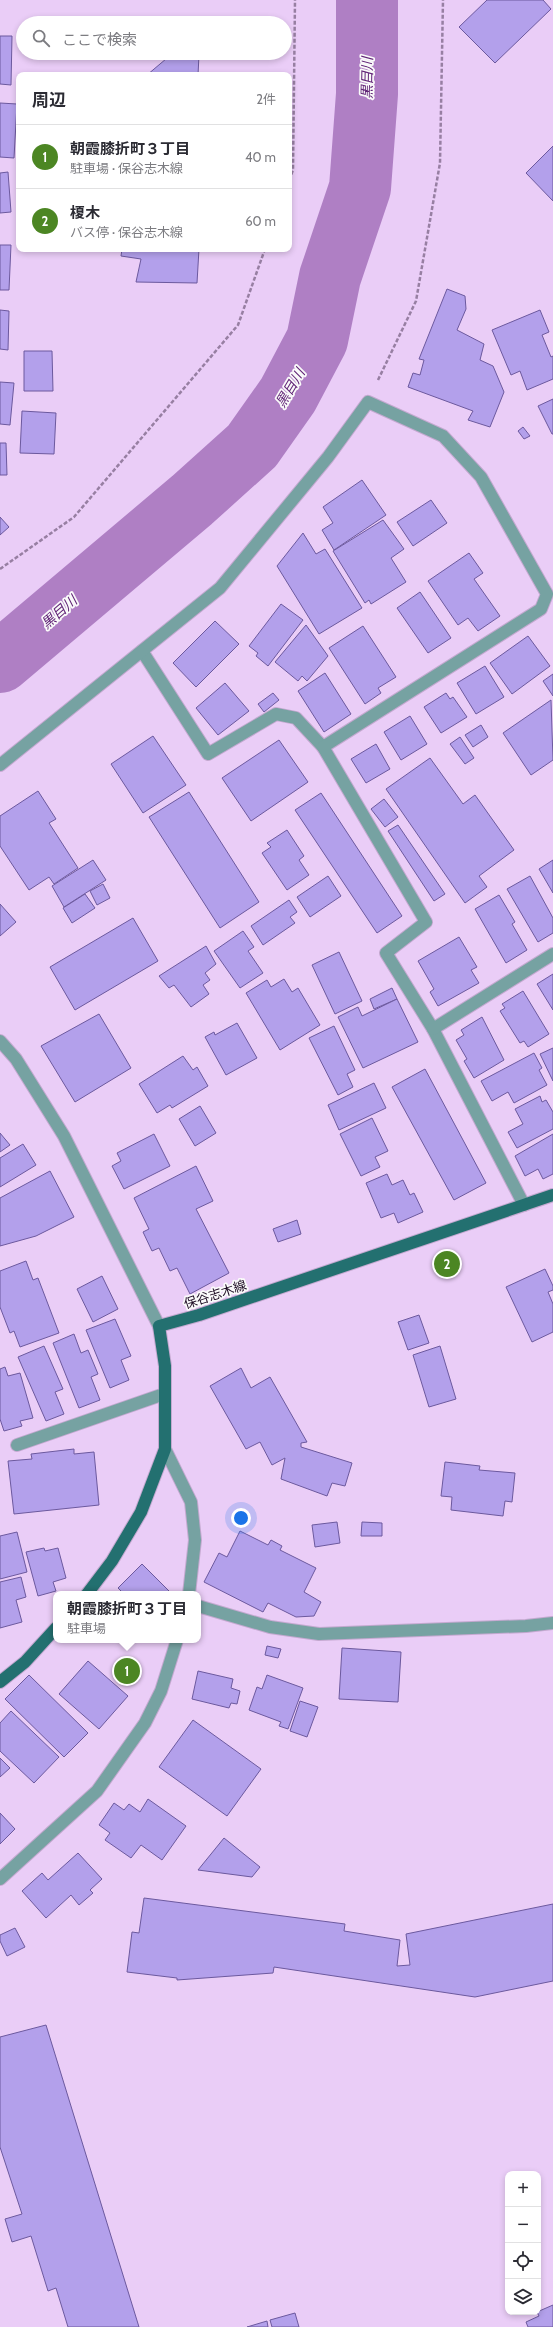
<!DOCTYPE html>
<html lang="ja">
<meta charset="utf-8">
<style>
:root{--surface:#fff;--page:#f7f7f7;--text:#2b2b33;--muted:#7c7c81;--line:#e1e1e2;--accent:#4c8623}
body{margin:0;font-family:Cabin,"Noto Sans JP",sans-serif;background:var(--page);color:var(--text)}
.controls{position:absolute;right:12px;bottom:12px;display:grid;overflow:hidden;border-radius:8px;box-shadow:0 2px 6px #0003}
.controls button{width:36px;height:36px;display:grid;place-items:center;padding:0;border:0;border-bottom:1px solid var(--line);background:var(--surface);color:var(--text);font:20px sans-serif}
.you{position:absolute;left:241px;top:1518px;width:14px;height:14px;margin:-10px;border:3px solid #fff;border-radius:50%;background:#1a73e8;box-shadow:0 0 0 6px #1a73e833}
.badge{display:grid;place-items:center;width:26px;height:26px;border-radius:50%;background:var(--accent);color:#fff;font-size:13px;font-weight:700}
.pin{position:absolute;translate:-50% -50%;border:2px solid #fff;box-shadow:0 1px 4px #0006}
.popup{position:absolute;left:53px;top:1591px;width:148px;height:52px;box-sizing:border-box;display:grid;place-content:center;border-radius:8px;background:var(--surface);filter:drop-shadow(0 1px 3px #0005);font-size:13px;white-space:nowrap;color:var(--muted)}
.popup b{font-size:15px;color:var(--text)}
.popup::after{content:'';position:absolute;left:50%;top:100%;margin-left:-8px;border:8px solid transparent;border-top-color:var(--surface)}
.list{margin:0;padding:0;list-style:none}
h2{display:flex;justify-content:space-between;align-items:center;height:52px;margin:0;padding:0 16px;font-size:17px}
h2 small{font-size:13px;font-weight:400;color:var(--muted)}
.list li{display:grid;grid-template-columns:26px 1fr auto;gap:12px;align-items:center;box-sizing:border-box;height:64px;padding:0 16px;border-top:1px solid var(--line)}
.list b{display:block;font-size:15px;white-space:nowrap}
.list p{margin:0;font-size:13px;white-space:nowrap;color:var(--muted)}
.list em{font-size:13px;font-style:normal;color:var(--muted)}
.icon{flex:none;width:22px;height:22px;fill:none;stroke:currentColor;stroke-width:2;stroke-linecap:round;stroke-linejoin:round}
.map{position:relative;flex:none;width:553px;height:2327px;overflow:hidden}
.search{position:absolute;background:var(--surface);box-shadow:0 2px 6px #0003;left:16px;top:16px;width:276px;height:44px;display:flex;align-items:center;gap:10px;box-sizing:border-box;padding:0 14px;border-radius:22px;color:var(--muted);font-size:15px}
.panel{position:absolute;background:var(--surface);box-shadow:0 2px 6px #0003;left:16px;top:72px;width:276px;height:180px;border-radius:8px}
.map>svg:first-child{display:block}
</style>
<div class="map">
<svg width="553" height="2327" viewBox="0 0 553 2327">
<rect width="100%" height="100%" fill="#eacdf7"/>
<g fill="none" stroke-linecap="round" stroke-linejoin="round">
<!-- river -->
<path stroke="#af7fc4" stroke-width="62" d="M0 662 192 500 252 446 288 395 317 340 330 277 360 188 367 94V0"/>
</g>
<!-- building -->
<g fill="#b3a0eb" stroke="#6c599e">
<path d="M487 0H543L551 9 495 63 459 27Z"/>
<path d="M0 36H12L11 85 0 84Z"/>
<path d="M173 53 199 55 198 75H147Z"/>
<path d="M0 103 17 104 14 158 0 157Z"/>
<path d="M553 146V201L526 173Z"/>
<path d="M8 172 11 212 0 213V173Z"/>
<path d="M0 245H11L9 290H0Z"/>
<path d="M122 249H199L197 283 136 282 141 259 121 256Z"/>
<path d="M447 289 465 296 466 309 457 330 484 344 480 360 493 366 504 392 490 427 468 420 473 411 408 387 413 373 420 375 424 360 419 359Z"/>
<path d="M0 310 9 311 8 350 0 349Z"/>
<path d="M540 310 549 332 542 335 551 357 553 356V379L527 390 520 371 511 375 492 330Z"/>
<path d="M24 351H52L53 391H24Z"/>
<path d="M0 382 14 383 10 425 0 424Z"/>
<path d="M553 399V434H552L538 406Z"/>
<path d="M22 411 56 413 54 454 20 453Z"/>
<path d="M523 427 530 436 524 439 518 431Z"/>
<path d="M0 443H6L7 475H0Z"/>
<path d="M362 480 386 515 334 550 322 530 333 523 323 507Z"/>
<path d="M431 500 447 523 413 546 397 522Z"/>
<path d="M0 517 9 527 0 535Z"/>
<path d="M383 520 404 549 391 558 406 582 371 604 369 600 365 603 333 551Z"/>
<path d="M303 533 316 554 325 549 362 608 319 634 277 566Z"/>
<path d="M469 553 483 573 474 579 500 616 478 631 468 618 458 625 428 581Z"/>
<path d="M420 592 451 638 428 653 397 608Z"/>
<path d="M281 604 303 620 268 666 256 656 258 653 249 646Z"/>
<path d="M215 621 239 644 196 687 173 663Z"/>
<path d="M306 625 328 656 307 681 302 676 298 681 275 662Z"/>
<path d="M363 626 396 677 378 688 381 693 365 704 329 648Z"/>
<path d="M528 636 550 666 512 694 490 663Z"/>
<path d="M485 666 504 697 476 714 457 683Z"/>
<path d="M325 673 351 714 324 732 298 691Z"/>
<path d="M553 674V696L543 681Z"/>
<path d="M225 683 249 711 218 735 196 708Z"/>
<path d="M273 693 279 700 264 712 258 704Z"/>
<path d="M446 693 450 699 453 697 467 717 441 733 424 707Z"/>
<path d="M551 700 553 760 531 775 503 733Z"/>
<path d="M410 716 427 744 401 760 384 732Z"/>
<path d="M481 725 488 737 473 747 465 735Z"/>
<path d="M153 736 186 785 143 813 111 764Z"/>
<path d="M460 737 474 758 465 764 450 744Z"/>
<path d="M279 740 308 782 251 821 222 778Z"/>
<path d="M376 744 390 769 366 783 351 759Z"/>
<path d="M430 758 463 804 475 795 514 850 479 876 487 887 465 903 386 789Z"/>
<path d="M38 791 56 819 49 823 78 868 54 884 49 877 29 890 0 846V816Z"/>
<path d="M189 792 259 902 220 928 149 817Z"/>
<path d="M321 793 402 916 377 933 295 810Z"/>
<path d="M384 799 398 817 385 827 371 809Z"/>
<path d="M398 825 445 894 434 901 388 831Z"/>
<path d="M287 830 304 856 299 860 309 875 287 890 262 853 271 847 267 843Z"/>
<path d="M93 860 106 880 64 907 52 886Z"/>
<path d="M553 860V893L539 869Z"/>
<path d="M328 876 341 896 310 917 297 897Z"/>
<path d="M530 876 553 918V933L538 942 507 889Z"/>
<path d="M103 884 110 898 97 905 90 891Z"/>
<path d="M85 894 95 908 72 923 63 908Z"/>
<path d="M499 895 515 922 512 924 527 950 506 963 475 909Z"/>
<path d="M289 900 297 912 290 917 295 923 263 945 251 926Z"/>
<path d="M0 904 16 922 0 936Z"/>
<path d="M133 918 158 961 75 1010 50 967Z"/>
<path d="M243 931 254 947 248 951 263 973 240 988 214 951Z"/>
<path d="M459 937 477 967 471 970 479 983 438 1006 430 992 434 989 418 961Z"/>
<path d="M206 946 216 964 205 973 210 980 203 985 209 994 191 1007 174 985 169 988 159 976Z"/>
<path d="M339 952 362 1001 335 1014 312 965Z"/>
<path d="M553 974V1010L537 984Z"/>
<path d="M284 979 292 992 298 988 320 1025 280 1050 246 993 267 980 271 987Z"/>
<path d="M392 988 397 999 374 1009 370 999Z"/>
<path d="M523 991 549 1034 528 1047 524 1041 520 1043 500 1011 505 1008 502 1004Z"/>
<path d="M397 999 418 1042 363 1068 338 1017 358 1007 362 1016Z"/>
<path d="M99 1014 131 1068 75 1102 41 1046Z"/>
<path d="M482 1017 504 1060 474 1078 464 1061 467 1059 456 1040 464 1035 461 1030Z"/>
<path d="M237 1023 257 1058 226 1075 205 1037 214 1032 215 1035Z"/>
<path d="M334 1026 355 1070 347 1074 353 1087 338 1095 309 1038Z"/>
<path d="M553 1048V1081L540 1054Z"/>
<path d="M534 1053 542 1068 539 1070 547 1085 514 1103 508 1092 492 1101 481 1081Z"/>
<path d="M183 1056 193 1070 197 1067 208 1086 172 1108 170 1105 157 1113 139 1084Z"/>
<path d="M425 1069 486 1183 454 1200 392 1087Z"/>
<path d="M374 1083 386 1108 339 1130 328 1105Z"/>
<path d="M540 1096 542 1102 546 1100 553 1112V1129L517 1148 508 1132 523 1124 515 1109Z"/>
<path d="M200 1106 216 1133 195 1146 179 1119Z"/>
<path d="M372 1118 388 1151 375 1157 380 1167 361 1176 340 1134Z"/>
<path d="M0 1133 10 1145 0 1152Z"/>
<path d="M154 1134 170 1166 124 1189 112 1166 121 1161 117 1153Z"/>
<path d="M553 1134V1174L543 1179 538 1169 525 1176 515 1156Z"/>
<path d="M23 1144 36 1165 0 1187V1158Z"/>
<path d="M196 1166 213 1201 196 1209 229 1273 190 1294 177 1268 170 1271 159 1248 152 1251 143 1232 149 1229 134 1198Z"/>
<path d="M50 1171 74 1217 36 1236 0 1246V1198Z"/>
<path d="M387 1174 392 1185 403 1180 410 1195 414 1193 423 1212 398 1223 394 1213 381 1218 366 1183Z"/>
<path d="M297 1220 301 1234 278 1242 273 1229Z"/>
<path d="M26 1261 33 1280 38 1278 59 1333 20 1347 14 1331 10 1333 0 1307V1271Z"/>
<path d="M545 1269 553 1286V1290L548 1292 553 1304V1332L532 1342 506 1287Z"/>
<path d="M102 1276 118 1309 93 1322 77 1289Z"/>
<path d="M419 1315 429 1343 408 1350 398 1322Z"/>
<path d="M115 1319 131 1356 121 1360 129 1380 110 1388 86 1330Z"/>
<path d="M74 1334 81 1353 88 1350 98 1374 91 1377 100 1400 79 1408 53 1343Z"/>
<path d="M44 1346 63 1389 55 1392 64 1414 46 1421 18 1357Z"/>
<path d="M440 1346 456 1399 429 1407 413 1355Z"/>
<path d="M5 1367 8 1376 20 1373 33 1418 20 1421 22 1426 4 1431 0 1419V1369Z"/>
<path d="M241 1368 251 1388 270 1377 307 1442 301 1443V1447L352 1463 345 1486 332 1483 327 1496 281 1479 285 1458 272 1465 260 1442 246 1449 210 1386Z"/>
<path d="M74 1449V1454L94 1452 99 1505 14 1514 8 1461 32 1459 31 1454Z"/>
<path d="M445 1462 480 1466 479 1470 515 1473 512 1502 505 1501 503 1516 451 1510 452 1497 441 1496Z"/>
<path d="M337 1522 340 1543 315 1547 312 1525Z"/>
<path d="M362 1522 382 1523V1536H361Z"/>
<path d="M240 1531 268 1545 271 1540 282 1546 280 1550 316 1568 304 1592 321 1602 314 1616 296 1617 268 1603 263 1612 204 1582 219 1553 227 1557Z"/>
<path d="M17 1532 27 1572 0 1579V1536Z"/>
<path d="M44 1548 45 1551 58 1548 66 1578 53 1582 56 1591 38 1596 26 1552Z"/>
<path d="M142 1564 172 1594H124L118 1588Z"/>
<path d="M21 1577 26 1597 16 1600 22 1622 0 1628V1582Z"/>
<path d="M267 1646 281 1649 278 1658 265 1655Z"/>
<path d="M342 1648 401 1652 398 1702 339 1699Z"/>
<path d="M88 1661 128 1696 99 1729 59 1694Z"/>
<path d="M198 1671 233 1679 231 1688 240 1691 237 1704 231 1703 229 1708 192 1699Z"/>
<path d="M29 1675 88 1733 64 1757 5 1699Z"/>
<path d="M267 1675 303 1688 288 1729 279 1726 281 1722 249 1710 257 1687 262 1689Z"/>
<path d="M300 1701 318 1707 307 1737 290 1731Z"/>
<path d="M11 1711 59 1757 34 1783 0 1751V1723Z"/>
<path d="M193 1720 261 1769 227 1816 159 1767Z"/>
<path d="M0 1758 10 1768 0 1777Z"/>
<path d="M148 1799 186 1826 162 1860 141 1845 131 1858 105 1840 110 1833 99 1825 114 1803 124 1810 129 1804 140 1812Z"/>
<path d="M0 1813 15 1829 0 1844Z"/>
<path d="M224 1838 260 1867 252 1877 198 1870Z"/>
<path d="M78 1853 102 1879 90 1890 93 1893 79 1905 71 1895 46 1918 22 1891 42 1873 48 1880Z"/>
<path d="M144 1898 345 1924 344 1931 400 1940 397 1966 410 1965 406 1934 553 1904V1981L475 1997 274 1967 273 1973 177 1980V1978L127 1972 132 1932 139 1933Z"/>
<path d="M15 1928 25 1947 7 1956 0 1941V1935Z"/>
<path d="M46 2025 139 2327H68L56 2288 48 2291 31 2236 12 2242 5 2219 22 2214 0 2147V2037Z"/>
<path d="M553 2305V2327H528L526 2322 539 2316 537 2312Z"/>
<path d="M295 2313 299 2327H272L270 2320Z"/>
<path d="M267 2321 268 2327H247Z"/>
</g>
<g fill="none" stroke-linecap="round" stroke-linejoin="round">
<defs>
<g id="service">
<path d="M142 651 208 754 276 714 296 718 323 747"/>
<path d="M17 1445 164 1394"/>
</g>
<g id="minor">
<path d="M0 765 220 588 328 457 368 402 443 436 481 477 547 594 541 609 323 747 426 922 386 953 433 1029 524 1205"/>
<path d="M433 1029 553 954"/>
<path d="M165 1449 191 1502 195 1540 189 1594"/>
<path d="M198 1606 270 1627 319 1634 526 1626 553 1623"/>
<path d="M0 1879 97 1791 145 1723 161 1691 177 1640"/>
</g>
<path id="tertiary" d="M0 1041 16 1059 64 1136 159 1326"/>
<g id="primary">
<path d="M87 1594 112 1561 141 1512 165 1449V1366L159 1326 199 1315 553 1195"/>
<path d="M0 1682 25 1662 56 1628"/>
</g>
</defs>
<!-- service casing -->
<use href="#service" stroke="#c4a9d0" stroke-width="14"/>
<!-- minor casing -->
<use href="#minor" stroke="#c4a9d0" stroke-width="14"/>
<!-- tertiary casing -->
<use href="#tertiary" stroke="#c4a9d0" stroke-width="14"/>
<!-- primary casing -->
<use href="#primary" stroke="#c4a9d0" stroke-width="14"/>
<!-- path -->
<g stroke="#977fa2" stroke-width="2.5" stroke-dasharray="4 2" stroke-linecap="butt">
<path d="M289 180 293 170 295 0"/>
<path d="M378 380 416 301 440 163 443 0"/>
<path d="M0 569 74 517 238 325 265 249"/>
</g>
<!-- service -->
<use href="#service" stroke="#76a2a2" stroke-width="12"/>
<!-- minor -->
<use href="#minor" stroke="#76a2a2" stroke-width="12"/>
<!-- tertiary -->
<use href="#tertiary" stroke="#76a2a2" stroke-width="12"/>
<!-- primary -->
<use href="#primary" stroke="#237070" stroke-width="12"/>
</g>
<g text-anchor="middle" stroke-width="3.5" stroke-linejoin="round" paint-order="stroke">
<!-- street labels -->
<g font-size="13" fill="#190720" stroke="#fafafa">
<text transform="translate(215 1294) rotate(-18)" y="5">保谷志木線</text>
</g>
<!-- water labels -->
<g font-size="14" font-style="italic" fill="#612577" stroke="#fafafa">
<text transform="translate(367 78) rotate(-89)" y="5">黒目川</text>
<text transform="translate(290 388) rotate(-59)" y="5">黒目川</text>
<text transform="translate(59 612) rotate(-41)" y="5">黒目川</text>
</g>
</g>
</svg>
<div class="controls">
<button>+</button>
<button>−</button>
<button><svg class="icon" aria-label="locate" viewBox="0 0 24 24"><circle cx="12" cy="12" r="6"/><path d="M12 2v4M12 18v4M2 12h4M18 12h4"/></svg></button>
<button><svg class="icon" aria-label="layers" viewBox="0 0 24 24"><path d="M12 4l9 5-9 5-9-5zM3 14l9 5 9-5"/></svg></button>
</div>
<div class="you"></div>
<div class="pin badge" style="left:127px;top:1671px">1</div>
<div class="popup"><b>朝霞膝折町３丁目</b>駐車場</div>
<div class="pin badge" style="left:447px;top:1264px">2</div>
<div class="search"><svg class="icon" aria-label="search" viewBox="0 0 24 24"><circle cx="10" cy="10" r="6"/><path d="M15 15l6 6"/></svg>ここで検索</div>
<section class="panel">
<h2>周辺<small>2件</small></h2>
<ul class="list">
<li><span class="badge">1</span><div><b>朝霞膝折町３丁目</b><p>駐車場 · 保谷志木線</p></div><em>40 m</em></li>
<li><span class="badge">2</span><div><b>榎木</b><p>バス停 · 保谷志木線</p></div><em>60 m</em></li>
</ul>
</section>
</div>
